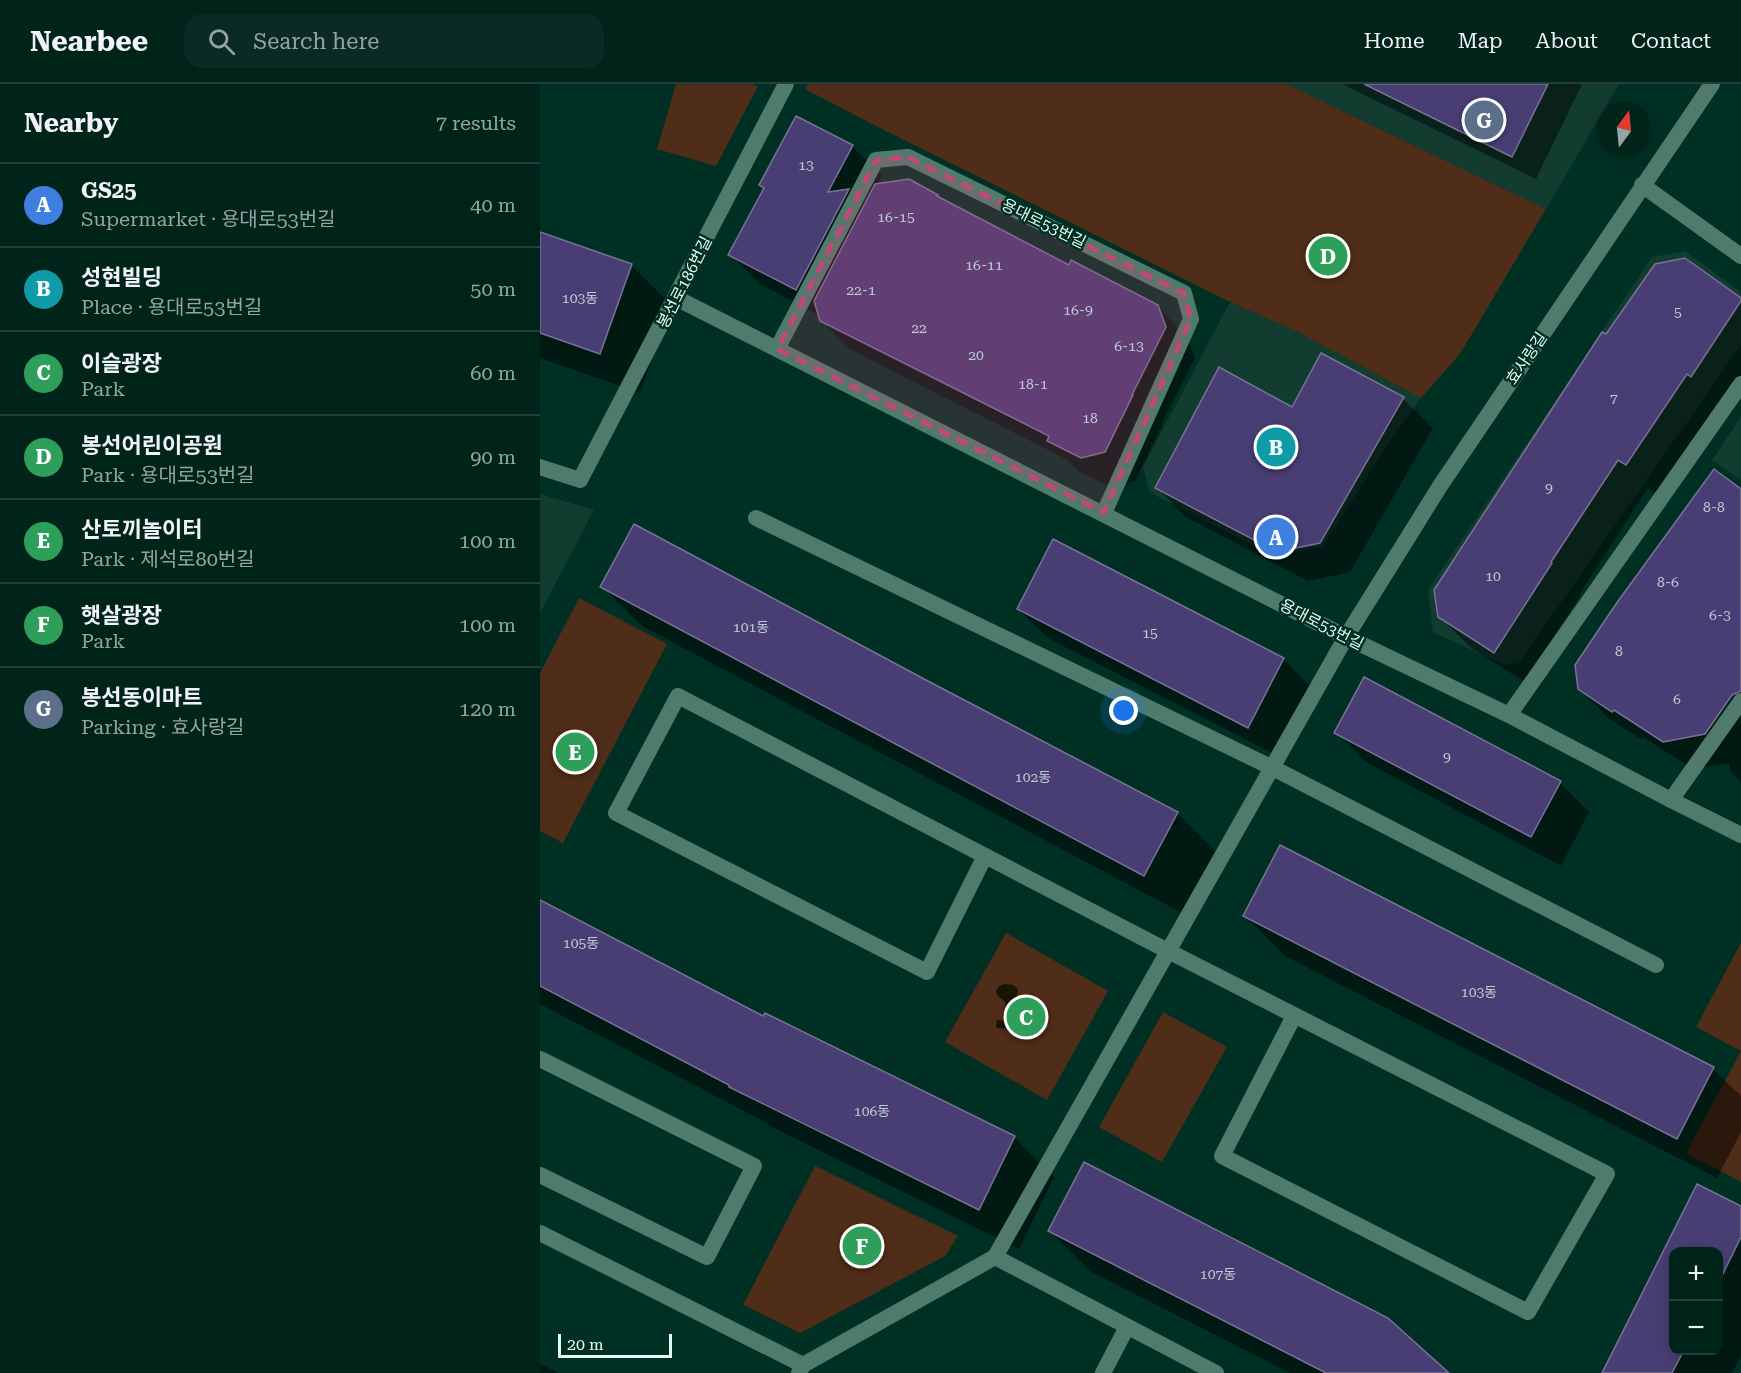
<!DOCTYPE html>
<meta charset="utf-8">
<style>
:root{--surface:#00231a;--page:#0a2b23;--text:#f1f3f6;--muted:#95a4a2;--line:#224039;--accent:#b45309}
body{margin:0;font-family:"Roboto Serif","Noto Sans KR",serif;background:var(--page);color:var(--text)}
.controls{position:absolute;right:18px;bottom:18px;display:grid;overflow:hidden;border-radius:12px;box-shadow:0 3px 15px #0003}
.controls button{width:54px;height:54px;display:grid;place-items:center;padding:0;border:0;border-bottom:2px solid var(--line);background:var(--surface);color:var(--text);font:30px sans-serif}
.compass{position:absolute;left:1057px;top:18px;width:54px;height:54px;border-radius:50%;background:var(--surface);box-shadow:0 3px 15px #0003;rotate:15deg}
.scale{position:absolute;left:18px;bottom:15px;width:114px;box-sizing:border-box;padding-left:6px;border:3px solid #e4fbf2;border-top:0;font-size:16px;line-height:21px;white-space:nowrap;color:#e4fbf2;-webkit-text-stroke:4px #002f23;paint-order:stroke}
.you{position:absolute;left:584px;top:627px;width:21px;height:21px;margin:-15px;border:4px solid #fff;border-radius:50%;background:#1a73e8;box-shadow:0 0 0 9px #1a73e833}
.badge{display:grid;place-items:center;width:39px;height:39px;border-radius:50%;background:var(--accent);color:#fff;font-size:20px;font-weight:700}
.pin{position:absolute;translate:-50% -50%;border:3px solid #fff;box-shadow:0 2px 6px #0006}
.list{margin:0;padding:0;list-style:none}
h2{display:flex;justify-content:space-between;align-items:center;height:78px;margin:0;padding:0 24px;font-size:26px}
h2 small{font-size:20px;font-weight:400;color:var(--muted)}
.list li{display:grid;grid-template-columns:39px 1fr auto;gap:18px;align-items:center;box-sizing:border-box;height:84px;padding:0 24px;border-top:2px solid var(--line)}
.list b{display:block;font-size:22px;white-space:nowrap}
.list p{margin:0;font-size:20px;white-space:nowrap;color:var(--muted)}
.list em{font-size:20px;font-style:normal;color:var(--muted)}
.icon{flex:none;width:33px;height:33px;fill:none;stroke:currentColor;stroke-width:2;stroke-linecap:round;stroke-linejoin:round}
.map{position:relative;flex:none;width:1201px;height:1289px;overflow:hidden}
header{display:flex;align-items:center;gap:36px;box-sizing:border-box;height:84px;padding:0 30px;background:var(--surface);border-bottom:2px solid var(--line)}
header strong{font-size:28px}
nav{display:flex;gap:33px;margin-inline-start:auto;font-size:21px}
.search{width:420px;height:54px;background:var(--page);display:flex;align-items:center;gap:15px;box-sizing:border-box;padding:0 21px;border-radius:18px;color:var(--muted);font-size:22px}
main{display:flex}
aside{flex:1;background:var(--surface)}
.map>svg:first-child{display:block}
</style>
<header>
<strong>Nearbee</strong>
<div class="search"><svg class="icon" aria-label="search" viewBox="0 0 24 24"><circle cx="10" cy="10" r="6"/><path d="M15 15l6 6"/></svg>Search here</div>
<nav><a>Home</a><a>Map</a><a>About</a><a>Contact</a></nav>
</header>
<main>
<aside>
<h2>Nearby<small>7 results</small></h2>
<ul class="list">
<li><span class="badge" style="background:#3f7fe0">A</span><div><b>GS25</b><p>Supermarket · 용대로53번길</p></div><em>40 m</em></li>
<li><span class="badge" style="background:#0f9aa8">B</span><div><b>성현빌딩</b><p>Place · 용대로53번길</p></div><em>50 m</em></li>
<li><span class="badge" style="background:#2e9e5b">C</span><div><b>이슬광장</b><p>Park</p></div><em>60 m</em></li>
<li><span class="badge" style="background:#2e9e5b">D</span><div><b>봉선어린이공원</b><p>Park · 용대로53번길</p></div><em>90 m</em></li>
<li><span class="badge" style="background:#2e9e5b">E</span><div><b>산토끼놀이터</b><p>Park · 제석로80번길</p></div><em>100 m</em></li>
<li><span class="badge" style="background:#2e9e5b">F</span><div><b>햇살광장</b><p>Park</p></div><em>100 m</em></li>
<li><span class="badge" style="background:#5c6f8a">G</span><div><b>봉선동이마트</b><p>Parking · 효사랑길</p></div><em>120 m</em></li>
</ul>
</aside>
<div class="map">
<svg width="1201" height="1289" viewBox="0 0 1201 1289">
<rect width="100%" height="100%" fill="#002f23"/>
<!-- built -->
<g fill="#133c31">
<path d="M746 0H1079L1006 125Z"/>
<path d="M1145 167 1201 208V261L979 579 965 581 893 548 888 506 1112 173Z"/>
<path d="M690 218 758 248 881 314 848 361 782 463 735 473 609 408 603 383Z"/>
<path d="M1201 333V396L1172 376Z"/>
<path d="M0 410 54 426 0 529Z"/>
</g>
<!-- green -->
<g fill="#502d18">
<path d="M136 0H212L218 2 176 82 117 65Z"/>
<path d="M268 0H746L1006 125 920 270 881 314 758 248 690 218 334 41 265 5Z"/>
<path d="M39 514 127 560 23 759 0 747V589Z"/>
<path d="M466 849 568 907 507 1016 405 958Z"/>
<path d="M1201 859V1098L1146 1069 1201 967 1156 943Z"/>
<path d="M623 928 687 963 622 1078 559 1043Z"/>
<path d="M275 1082 418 1152 405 1172 260 1249 203 1221Z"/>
</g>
<!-- water -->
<path fill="#161603" d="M465 900 473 901 478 905C478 911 476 915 471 919L475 934 487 933 489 941 473 945 456 944 457 936 462 937 470 935 465 918 457 911 456 907 459 902Z"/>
<!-- shadow -->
<g fill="#0007" fill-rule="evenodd">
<path d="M802 0H1042L996 95Z"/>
<path d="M312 62 342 92 336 102 400 115 529 183 617 222 647 253 655 274 621 341 622 342 595 397 571 403 538 387 526 375 311 266 281 236 280 232 220 200 190 170Z"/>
<path d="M0 150 91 181 131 221 100 309 0 274Z"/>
<path d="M1144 175 1201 216V292L1181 321 1177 319 1117 410 1108 404 1040 509 1041 510 985 598 930 563 900 533 1066 252Z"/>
<path d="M781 271 863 315 893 344 810 488 768 497 646 433 617 404 753 325Z"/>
<path d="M1174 387 1201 407V698L1190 687 1189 679 1153 685 1103 653 1101 655 1068 634 1040 605Z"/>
<path d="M62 502 637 729 677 769 644 830 102 542Z"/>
<path d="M478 525 743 575 773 605 738 672 508 554Z"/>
<path d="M796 648 1020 699 1049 728 1021 782 826 678Z"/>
<path d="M741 763 1173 985 1201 1012V1048L1177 1094 745 872 705 832Z"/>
<path d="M0 817 224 934 226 931 474 1053 514 1093 479 1165 230 1042 227 1039 0 920Z"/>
<path d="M1158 1102 1201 1123V1272L1192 1289H1063ZM1134 1168H1178V1266H1134Z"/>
<path d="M510 1147 907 1289H750L550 1187Z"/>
<path d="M0 1280 18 1289H0Z"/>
</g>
<!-- building -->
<g fill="#483e74" stroke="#787396" stroke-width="1.5">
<path d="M824 0H1008L972 73Z"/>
<path d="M256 32 313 61 288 108 309 105 256 206 188 171 224 104 219 101Z"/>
<path d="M369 95 398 111 397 112 529 181 531 176 618 221 626 243 592 311H593L565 368 541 374 507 357 509 352 280 237 274 217 335 100Z"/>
<path d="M0 148 92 180 60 270 0 249Z"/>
<path d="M1145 174 1201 214V217L1151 293 1147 290 1086 381 1078 376 1011 478 1012 479 954 569 898 533 894 506 1062 248 1066 250 1115 180Z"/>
<path d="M781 269 864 313 780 459 737 468 615 404 679 283 752 323Z"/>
<path d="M1174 385 1201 405V607L1192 611 1165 650 1123 658 1074 626 1072 628 1038 605 1035 581 1076 520Z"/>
<path d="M94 440 386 596 638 728 604 792 60 503Z"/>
<path d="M513 455 744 574 708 644 477 525Z"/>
<path d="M824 593 1021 697 991 753 794 649Z"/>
<path d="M740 761 1174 983 1137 1055 703 832Z"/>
<path d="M0 816 223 932 225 929 475 1052 439 1126 189 1003V1001L0 902Z"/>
<path d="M544 1078 848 1234 909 1289H786L508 1147Z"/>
<path d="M1157 1100 1201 1122V1153L1179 1198V1167H1134V1266H1144L1132 1289H1062Z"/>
</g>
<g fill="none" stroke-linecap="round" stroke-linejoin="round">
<!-- service -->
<g stroke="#507b6c" stroke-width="16">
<path d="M216 434 733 684 1116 881"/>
<path d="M445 772 387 888 76 729 138 612 628 867 1067 1090 988 1228 682 1072 754 932"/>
<path d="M0 975 214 1082 167 1173 0 1091"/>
<path d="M0 1149 263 1281"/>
<path d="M455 1173 676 1289"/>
<path d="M259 1289 263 1281 455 1173 806 553"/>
<path d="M563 1289 587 1243"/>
</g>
<!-- minor -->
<g stroke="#507b6c" stroke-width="16">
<path d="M1102 101 1201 172"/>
<path d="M136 214 806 553 969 631 1131 716 1201 751"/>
<path d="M237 265 336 76 368 73 644 209 651 235 564 429"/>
<path d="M0 383 40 396 246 0"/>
<path d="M969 631 1201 300"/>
<path d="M1131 716 1201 617"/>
</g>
<!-- tertiary -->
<path stroke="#507b6c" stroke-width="16" d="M806 553 900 402 1172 0"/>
</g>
<!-- marked area -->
<path fill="#c94579" fill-opacity="0.2" stroke="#c94579" stroke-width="4.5" stroke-dasharray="12 8" stroke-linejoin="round" d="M368 73 644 209 651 235 564 429 237 265 336 76Z"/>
<g text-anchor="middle" stroke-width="5" stroke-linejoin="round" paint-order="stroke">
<!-- number labels -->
<g font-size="14" fill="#bdccd2">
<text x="266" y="86">13</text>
<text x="356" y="138">16-15</text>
<text x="444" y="186">16-11</text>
<text x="321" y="211">22-1</text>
<text x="40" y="219">103동</text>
<text x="538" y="231">16-9</text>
<text x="1138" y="233">5</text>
<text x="379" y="249">22</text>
<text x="589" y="267">6-13</text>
<text x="436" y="276">20</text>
<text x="493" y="305">18-1</text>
<text x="1074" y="319">7</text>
<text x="550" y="339">18</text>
<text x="1009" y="409">9</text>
<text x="1174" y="428">8-8</text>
<text x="953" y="497">10</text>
<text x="1128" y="503">8-6</text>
<text x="1180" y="536">6-3</text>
<text x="211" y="548">101동</text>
<text x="610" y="554">15</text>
<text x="1079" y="572">8</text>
<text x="1137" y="620">6</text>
<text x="907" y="678">9</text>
<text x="493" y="698">102동</text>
<text x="41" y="864">105동</text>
<text x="939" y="913">103동</text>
<text x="332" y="1032">106동</text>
<text x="678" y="1195">107동</text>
</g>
<!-- street labels -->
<g font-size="16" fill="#e4fbf2" stroke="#002f23">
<text transform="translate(504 139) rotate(26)" y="6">용대로53번길</text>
<text transform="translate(144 198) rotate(-63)" y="6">봉선로186번길</text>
<text transform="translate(986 274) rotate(-56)" y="6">효사랑길</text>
<text transform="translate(782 540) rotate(27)" y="6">용대로53번길</text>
</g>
</g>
</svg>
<div class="controls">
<button>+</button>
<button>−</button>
</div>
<svg class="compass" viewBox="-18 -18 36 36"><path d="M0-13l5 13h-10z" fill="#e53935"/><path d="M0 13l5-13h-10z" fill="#95a4a2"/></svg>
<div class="scale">20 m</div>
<div class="you"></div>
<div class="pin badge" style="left:736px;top:453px;background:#3f7fe0">A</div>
<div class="pin badge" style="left:736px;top:363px;background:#0f9aa8">B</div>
<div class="pin badge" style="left:486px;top:933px;background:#2e9e5b">C</div>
<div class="pin badge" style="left:788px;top:172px;background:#2e9e5b">D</div>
<div class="pin badge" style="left:35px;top:668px;background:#2e9e5b">E</div>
<div class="pin badge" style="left:322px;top:1162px;background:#2e9e5b">F</div>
<div class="pin badge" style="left:944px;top:36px;background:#5c6f8a">G</div>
</div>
</main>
